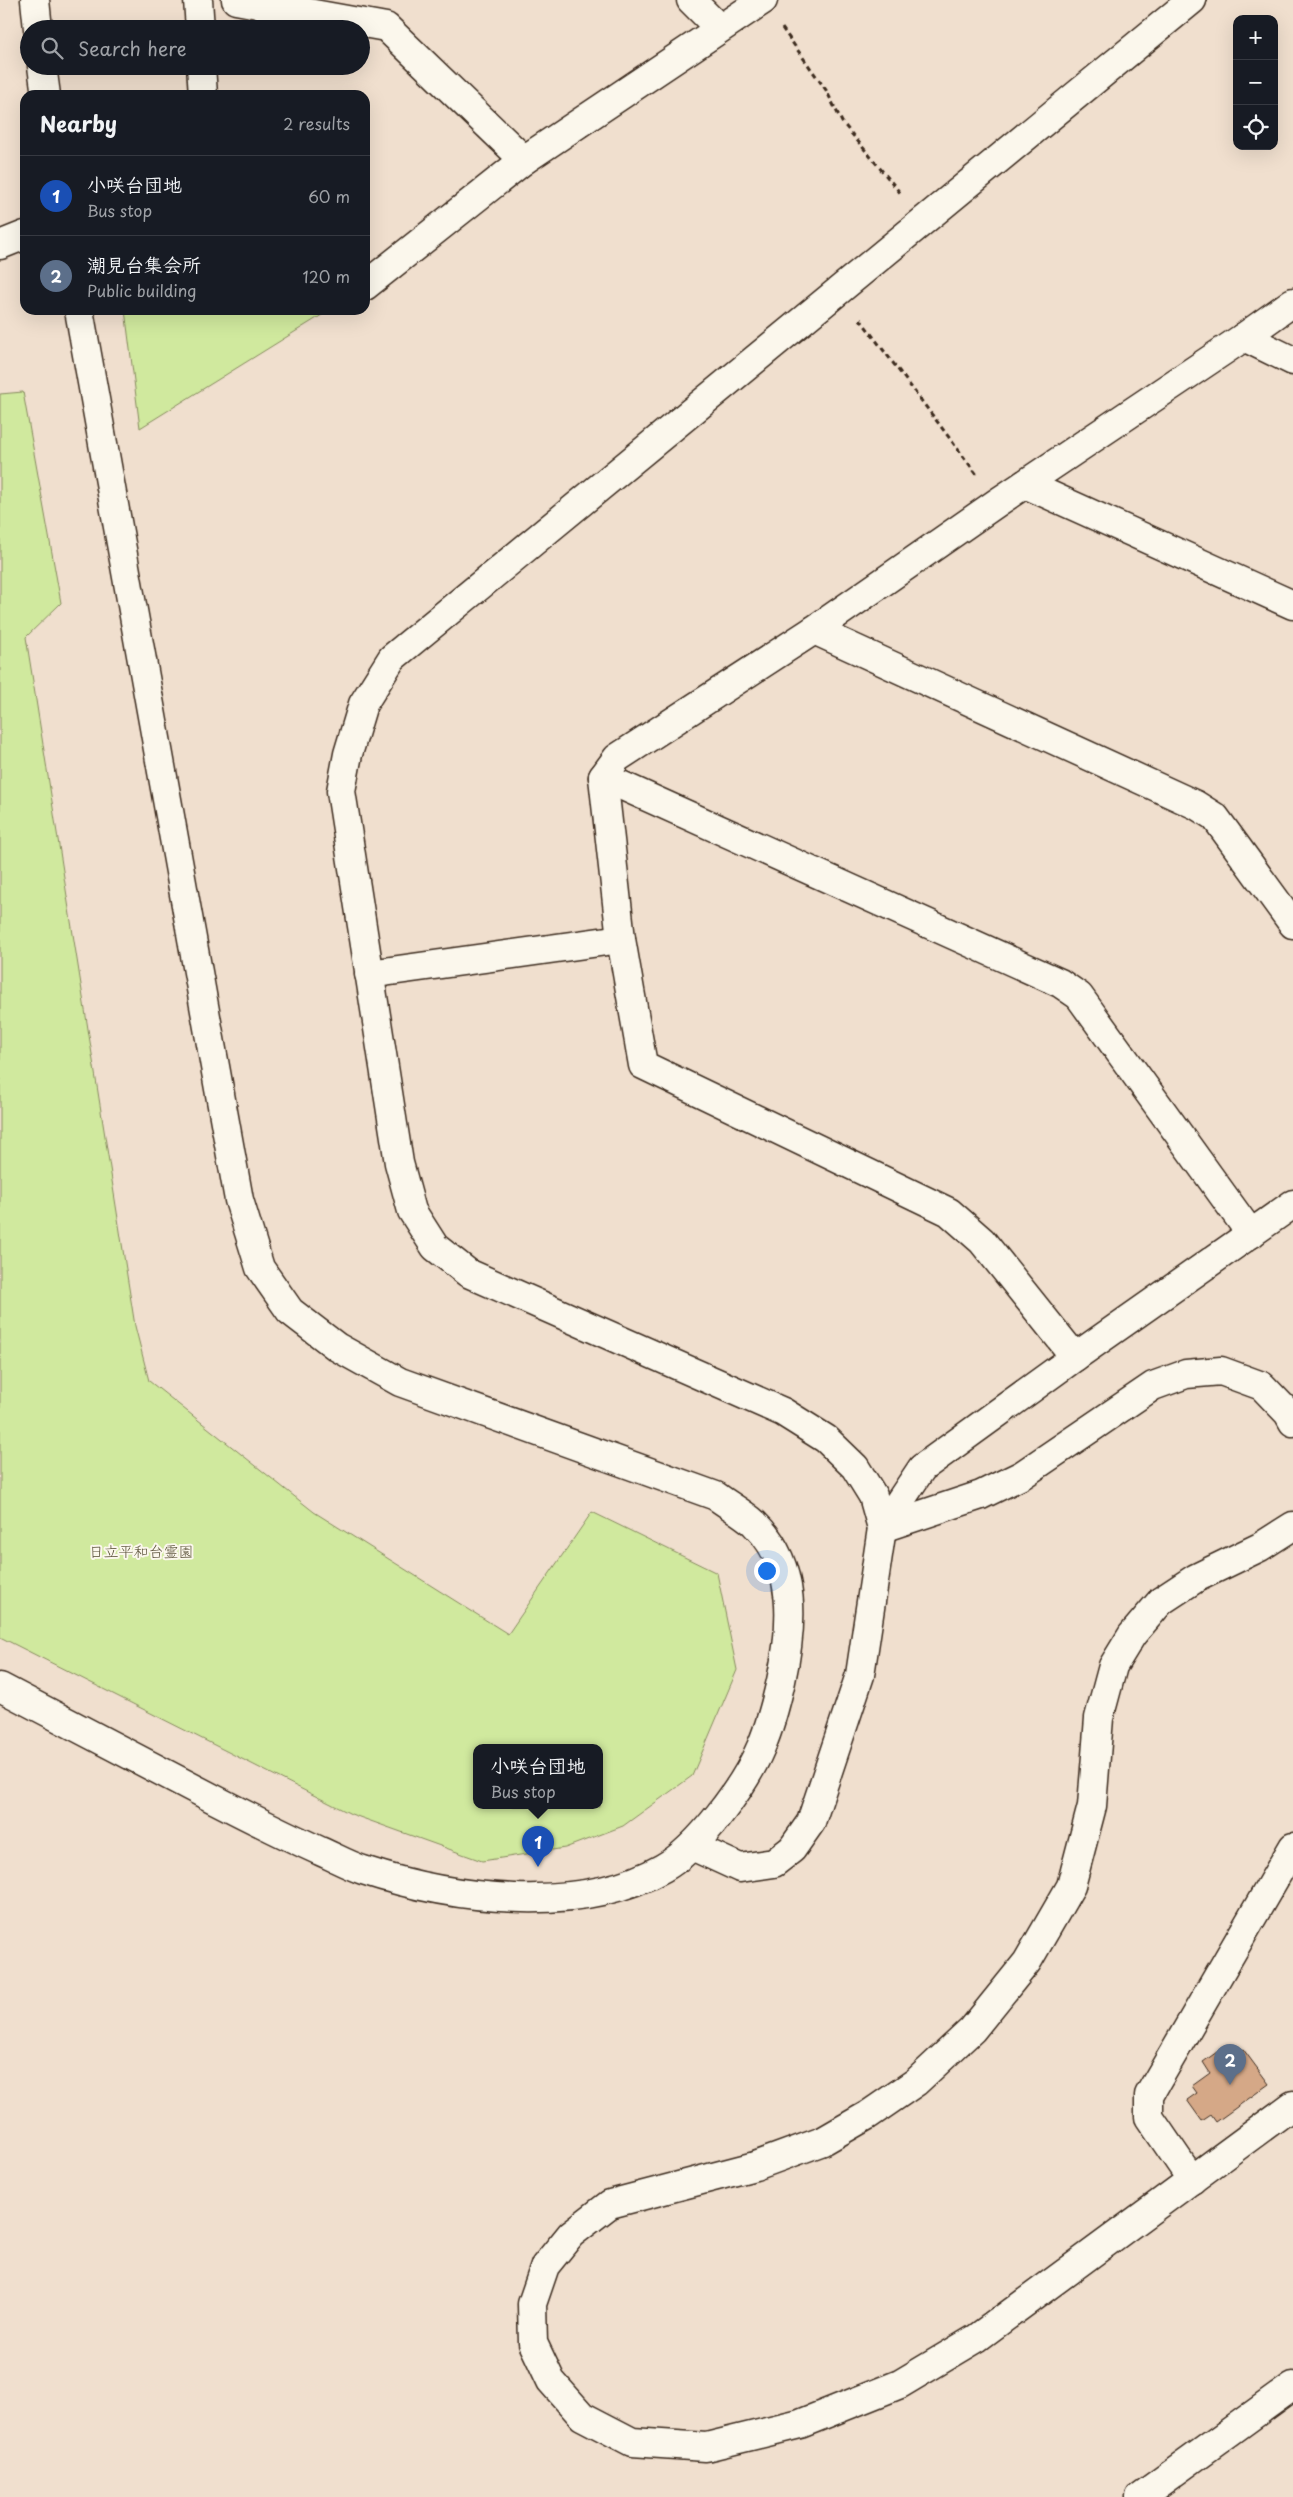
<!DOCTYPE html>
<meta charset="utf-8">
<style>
:root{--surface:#171b24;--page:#242831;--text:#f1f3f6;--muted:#9ea1a6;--line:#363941;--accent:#c8321e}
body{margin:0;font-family:"Playpen Sans","Klee One",sans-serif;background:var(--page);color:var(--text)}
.controls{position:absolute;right:15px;top:15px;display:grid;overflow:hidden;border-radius:10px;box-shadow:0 5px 20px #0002}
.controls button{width:45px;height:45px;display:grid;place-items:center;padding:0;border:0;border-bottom:1px solid var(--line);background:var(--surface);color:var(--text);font:25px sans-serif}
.you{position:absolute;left:766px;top:1570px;width:18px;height:18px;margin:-12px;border:4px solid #fff;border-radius:50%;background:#1a73e8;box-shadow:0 0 0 8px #1a73e833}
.badge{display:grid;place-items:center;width:32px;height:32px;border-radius:50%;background:var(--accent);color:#fff;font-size:16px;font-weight:700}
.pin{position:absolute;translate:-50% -41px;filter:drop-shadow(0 1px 2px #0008)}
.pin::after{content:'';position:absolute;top:26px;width:18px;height:15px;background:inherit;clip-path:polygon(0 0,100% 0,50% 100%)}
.popup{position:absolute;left:473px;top:1744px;width:130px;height:65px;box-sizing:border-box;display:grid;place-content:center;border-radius:10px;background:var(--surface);filter:drop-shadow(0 1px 4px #0005);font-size:16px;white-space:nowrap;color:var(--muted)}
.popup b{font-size:19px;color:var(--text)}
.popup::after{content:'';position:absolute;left:50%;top:100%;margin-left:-10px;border:10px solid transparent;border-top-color:var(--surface)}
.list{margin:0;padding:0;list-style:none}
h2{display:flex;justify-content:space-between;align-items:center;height:65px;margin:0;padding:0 20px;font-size:21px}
h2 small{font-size:16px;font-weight:400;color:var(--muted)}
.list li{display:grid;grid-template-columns:32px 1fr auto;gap:15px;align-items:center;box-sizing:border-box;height:80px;padding:0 20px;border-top:1px solid var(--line)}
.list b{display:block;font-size:19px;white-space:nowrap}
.list p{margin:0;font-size:16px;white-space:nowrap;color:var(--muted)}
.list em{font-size:16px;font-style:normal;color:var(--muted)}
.icon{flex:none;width:28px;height:28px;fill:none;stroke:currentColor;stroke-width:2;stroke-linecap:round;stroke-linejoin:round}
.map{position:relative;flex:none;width:1293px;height:2497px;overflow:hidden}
.search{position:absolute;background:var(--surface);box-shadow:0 5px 20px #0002;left:20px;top:20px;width:350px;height:55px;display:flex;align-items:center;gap:12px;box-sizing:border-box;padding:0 18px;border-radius:28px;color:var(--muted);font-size:19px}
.panel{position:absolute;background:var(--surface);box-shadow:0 5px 20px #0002;left:20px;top:90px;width:350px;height:225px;border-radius:15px}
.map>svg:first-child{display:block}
</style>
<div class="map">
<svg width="1293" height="2497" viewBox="0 0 1293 2497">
<rect width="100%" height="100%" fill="#f0dfce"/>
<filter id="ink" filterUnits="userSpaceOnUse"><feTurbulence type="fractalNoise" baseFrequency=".02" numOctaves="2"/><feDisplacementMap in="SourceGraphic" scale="10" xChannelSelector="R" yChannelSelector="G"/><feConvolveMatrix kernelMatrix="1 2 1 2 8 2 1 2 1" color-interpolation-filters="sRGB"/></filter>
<g filter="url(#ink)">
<!-- green -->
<g fill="#d0e99e" stroke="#868a5e" fill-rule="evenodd">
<path d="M125 310H330L140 428Z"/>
<path d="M23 392 61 603 26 637 135 1326 149 1381 314 1512 508 1634 592 1512 717 1573 737 1670 692 1776 623 1826 565 1848 482 1861 351 1814 0 1637V394ZM477 1748H599V1806H477Z"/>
</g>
<!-- building -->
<path fill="#d5a887" stroke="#3b2a1e" d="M1243 2049 1269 2084 1216 2122 1211 2115 1202 2121 1187 2100 1197 2093 1192 2086 1210 2073 1203 2062 1217 2052 1223 2062Z"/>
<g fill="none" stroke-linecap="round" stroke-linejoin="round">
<defs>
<g id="street">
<path d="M198 0 200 29"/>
<path d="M236 0 386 27 524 160"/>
<path d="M691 0 719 28"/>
<path d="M201 66 203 95"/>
<path d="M365 286 524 160 763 0"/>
<path d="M1244 337 1293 361"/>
<path d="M1025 484 1293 605"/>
<path d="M814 630 1196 805 1215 817 1293 924"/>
<path d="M603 777 1060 983 1079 996 1251 1234"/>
<path d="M369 974 621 939"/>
<path d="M1075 1357 982 1241 949 1212 643 1065 621 939 603 777 617 758 814 630 998 502 1244 337 1293 302"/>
<path d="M1293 1526 1260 1547 1196 1578 1161 1601 1132 1635 1113 1666 1099 1718 1092 1806 1071 1886 1027 1962 972 2030 916 2082 868 2115 823 2141 755 2166 610 2204 571 2234 545 2266 532 2304 533 2343 551 2381 582 2416 632 2442 706 2447 800 2424 900 2384 977 2338 1293 2105"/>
<path d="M882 1528 922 1468 1075 1357 1293 1204"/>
<path d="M882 1528 981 1495 1022 1475 1153 1386 1186 1374 1221 1371 1262 1386 1288 1413 1293 1422"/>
<path d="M692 1846 740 1868 774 1863 792 1849 811 1822 860 1675 882 1528 873 1496 855 1467 826 1439 783 1412 468 1273 435 1247 412 1211 399 1163 341 791 348 754 363 704 392 658 1192 0"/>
<path d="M1192 2180 1149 2117V2095L1293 1847"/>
<path d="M1140 2497 1293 2386"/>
</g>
<g id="secondary">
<path d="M35 0 38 29"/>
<path d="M42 66 46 95"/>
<path d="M0 245 25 235"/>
<path d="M0 1687C72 1724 144 1762 216 1800 251 1818 285 1835 320 1851 334 1857 348 1865 363 1870 451 1899 579 1916 663 1868 699 1848 745 1785 761 1747 770 1726 776 1703 781 1681 793 1626 798 1565 754 1523 743 1513 728 1505 716 1496L400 1382 337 1347 290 1311 260 1268 239 1200 79 310"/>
</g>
</defs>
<!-- street casing -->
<use href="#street" stroke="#3b2a1e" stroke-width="31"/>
<!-- secondary casing -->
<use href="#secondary" stroke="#3b2a1e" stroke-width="31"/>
<!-- path -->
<g stroke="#3b2a1e" stroke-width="3" stroke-dasharray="5 4" stroke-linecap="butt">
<path d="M782 28 826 90 842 122 902 195"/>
<path d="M860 319 978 476"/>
</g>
<!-- street -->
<use href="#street" stroke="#fbf7ec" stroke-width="28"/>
<!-- secondary -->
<use href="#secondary" stroke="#fbf7ec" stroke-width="28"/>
</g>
</g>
<g text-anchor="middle" stroke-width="4" stroke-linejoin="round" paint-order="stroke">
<!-- park labels -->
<g font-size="15" fill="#595038" stroke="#fbf7ec">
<text x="141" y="1557">日立平和台霊園</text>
</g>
</g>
</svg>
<div class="controls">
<button>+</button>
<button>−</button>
<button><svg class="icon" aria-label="locate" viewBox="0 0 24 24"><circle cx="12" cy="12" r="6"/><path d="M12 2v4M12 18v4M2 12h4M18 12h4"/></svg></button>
</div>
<div class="you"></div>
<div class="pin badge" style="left:538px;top:1867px;background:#1a4fb4">1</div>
<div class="popup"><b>小咲台団地</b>Bus stop</div>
<div class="pin badge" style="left:1230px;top:2085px;background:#5c6f8a">2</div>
<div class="search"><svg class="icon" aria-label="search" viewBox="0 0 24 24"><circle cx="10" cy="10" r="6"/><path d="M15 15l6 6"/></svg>Search here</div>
<section class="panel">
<h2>Nearby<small>2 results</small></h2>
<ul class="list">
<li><span class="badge" style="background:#1a4fb4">1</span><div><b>小咲台団地</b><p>Bus stop</p></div><em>60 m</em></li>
<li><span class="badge" style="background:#5c6f8a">2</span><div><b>潮見台集会所</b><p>Public building</p></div><em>120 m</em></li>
</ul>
</section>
</div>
